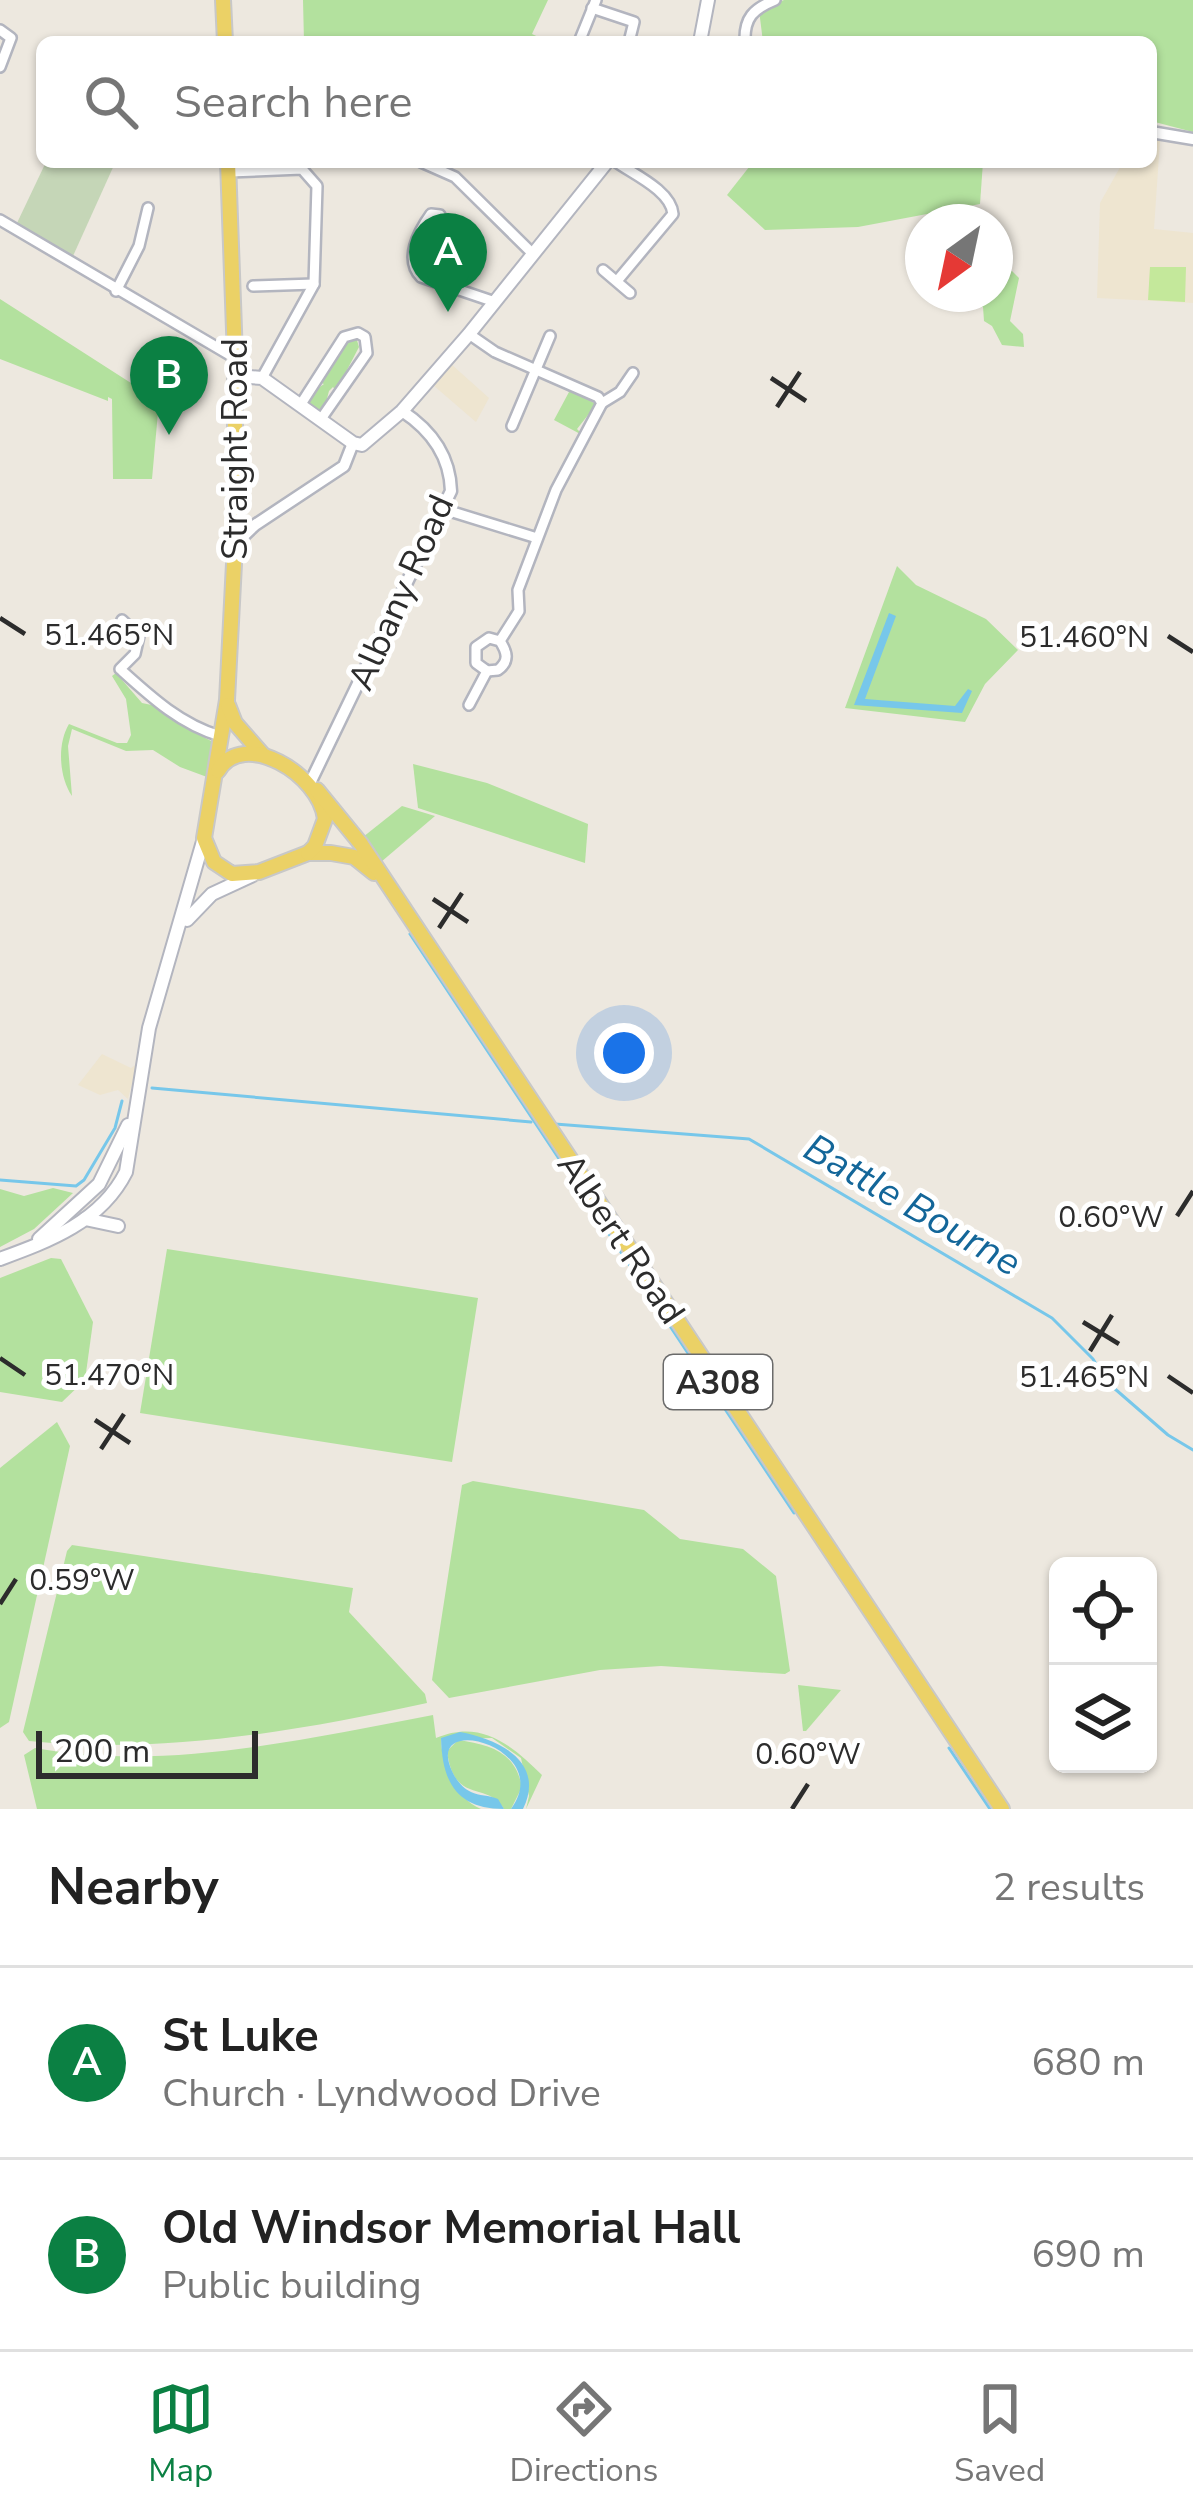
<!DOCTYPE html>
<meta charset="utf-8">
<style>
:root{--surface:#fff;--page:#f2f2f2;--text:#222;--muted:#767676;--line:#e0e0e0;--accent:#0b8043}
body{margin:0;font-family:"Nunito Sans",sans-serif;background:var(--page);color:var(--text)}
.controls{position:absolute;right:36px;bottom:36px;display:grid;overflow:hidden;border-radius:18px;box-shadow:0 3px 9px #0004}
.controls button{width:108px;height:108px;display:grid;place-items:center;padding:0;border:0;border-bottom:3px solid var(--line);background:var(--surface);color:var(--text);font:60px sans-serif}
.compass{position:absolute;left:905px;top:204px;width:108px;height:108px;border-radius:50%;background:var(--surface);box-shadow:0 3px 9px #0004;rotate:213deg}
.scale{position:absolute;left:36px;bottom:30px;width:222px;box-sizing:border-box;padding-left:12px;border:6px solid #2c2c2c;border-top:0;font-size:33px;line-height:42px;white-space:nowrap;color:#2c2c2c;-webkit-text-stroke:9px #fff;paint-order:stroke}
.you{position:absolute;left:624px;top:1053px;width:42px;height:42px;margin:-30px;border:9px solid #fff;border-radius:50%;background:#1a73e8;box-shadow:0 0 0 18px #1a73e833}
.badge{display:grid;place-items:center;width:78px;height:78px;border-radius:50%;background:var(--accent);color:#fff;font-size:39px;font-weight:700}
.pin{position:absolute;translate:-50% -99px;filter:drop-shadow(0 3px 6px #0008)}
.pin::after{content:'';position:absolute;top:63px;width:42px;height:36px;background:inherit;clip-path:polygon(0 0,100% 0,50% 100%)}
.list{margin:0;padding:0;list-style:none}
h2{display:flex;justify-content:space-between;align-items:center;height:156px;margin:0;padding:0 48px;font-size:51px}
h2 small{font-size:39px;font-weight:400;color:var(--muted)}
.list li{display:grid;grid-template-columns:78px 1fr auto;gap:36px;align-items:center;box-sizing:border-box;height:192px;padding:0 48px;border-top:3px solid var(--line)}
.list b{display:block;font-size:45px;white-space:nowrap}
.list p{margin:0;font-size:39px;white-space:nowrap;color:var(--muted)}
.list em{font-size:39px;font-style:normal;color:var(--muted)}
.icon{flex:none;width:66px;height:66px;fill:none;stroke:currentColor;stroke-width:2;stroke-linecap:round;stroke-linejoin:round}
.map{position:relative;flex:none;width:1193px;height:1809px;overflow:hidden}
.search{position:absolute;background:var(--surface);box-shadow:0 3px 9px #0004;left:36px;right:36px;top:36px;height:132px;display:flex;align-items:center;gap:30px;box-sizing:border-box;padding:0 42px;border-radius:18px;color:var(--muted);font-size:45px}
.sheet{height:540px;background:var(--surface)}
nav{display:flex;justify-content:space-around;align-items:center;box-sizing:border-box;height:168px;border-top:3px solid var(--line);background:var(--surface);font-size:33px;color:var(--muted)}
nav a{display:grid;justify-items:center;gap:6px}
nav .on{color:var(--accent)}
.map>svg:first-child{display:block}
</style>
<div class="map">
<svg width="1193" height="1809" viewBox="0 0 1193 1809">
<rect width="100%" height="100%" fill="#ede8df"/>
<!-- education -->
<g fill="#eee5d0">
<path d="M1151 136 1160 141 1154 229 1193 233V303L1097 298 1100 203 1123 162H1151Z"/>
<path d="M451 364 489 398 476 422 433 385Z"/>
<path d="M102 1054 131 1068 137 1064 128 1099 118 1090 100 1095 78 1085Z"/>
</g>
<!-- green -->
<g fill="#b3e19e">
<path d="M303 0H548L532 34 549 42H304Z"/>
<path d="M784 0H1193V132L1151 121V42H763L759 10Z"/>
<path d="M753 162H983L980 204 858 227 765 230 727 195Z"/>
<path d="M1012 271 1019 278 1010 321 1023 334 1024 347 1002 345 992 326 984 321 983 307 949 294H995V278Z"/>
<path d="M0 299 159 401 152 479H113L112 399 108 397V401L0 359Z"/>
<path d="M356 337 359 347 336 391 333 387 329 391 324 410 317 411 308 404 311 393 324 384 318 382 346 340Z"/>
<path d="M566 387 594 403 596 410H592L577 429 584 436 554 420 569 392Z"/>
<path d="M897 566 916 585 986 619 1018 650 985 684 965 722 845 708Z"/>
<path d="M116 673 142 703 161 707 188 729 213 742 207 777 180 767 153 750 126 751 72 729 68 746 72 796C59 777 57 744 69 724L117 743H127L131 735 126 699 112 676Z"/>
<path d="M413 764 487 783 588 824 585 863 418 808Z"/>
<path d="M402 806 435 816 381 862 363 837Z"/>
<path d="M53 1188 73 1193 34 1229 0 1247V1189L24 1196Z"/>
<path d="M167 1249 478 1298 452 1462 140 1413Z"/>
<path d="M51 1258 61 1259 93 1322 85 1380 62 1402 0 1392V1278Z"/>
<path d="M57 1422 70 1446 9 1722 0 1728V1468Z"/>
<path d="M473 1481 644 1510 680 1539 743 1549 776 1576 790 1671 785 1674 661 1666 600 1670 449 1698 432 1680 462 1485Z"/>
<path d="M72 1545 353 1588 349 1612 425 1694 427 1703C299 1731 160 1755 29 1741L23 1732 67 1551Z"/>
<path d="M798 1685 841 1690 806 1731H803Z"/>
<path d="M433 1715 436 1738C480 1719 511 1744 542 1775L526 1809 529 1796 521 1758 492 1738 441 1739C442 1766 454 1797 481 1809H37L24 1755 35 1748C166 1772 304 1739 433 1715Z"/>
<path d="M458 1740C490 1745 515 1751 522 1787L511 1809H504C487 1780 454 1806 447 1751Z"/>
</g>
<!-- cemetery -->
<path fill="#c5d6b7" d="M46 162 115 163 73 256 17 223Z"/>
<!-- pitch -->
<path fill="#c4e89b" d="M1150 267H1186L1185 302 1148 300Z"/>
<!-- water -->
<g fill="#77c7ea">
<path d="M889 613 896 616 865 699 955 706 968 689 972 691 962 713 854 705Z"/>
<path d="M460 1732C499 1739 546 1762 523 1809H511C554 1751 435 1714 449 1763 452 1774 460 1787 471 1792 479 1796 489 1795 498 1799L504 1809C457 1809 442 1782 441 1738Z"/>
</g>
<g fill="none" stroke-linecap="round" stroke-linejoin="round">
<!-- stream -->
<g stroke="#77c7ea" stroke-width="3">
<path d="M410 934 794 1513"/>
<path d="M152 1088 531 1122"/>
<path d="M555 1124 749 1139 1052 1318 1093 1359 1107 1382 1168 1435 1193 1450"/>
<path d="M0 1180 76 1186 84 1180 115 1128 122 1101"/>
<path d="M949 1748 990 1809"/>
</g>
<defs>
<g id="minor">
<path d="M592 8 634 22 629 42"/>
<path d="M0 30 11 38 0 67"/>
<path d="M579 42 596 0"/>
<path d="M745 42C744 18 753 9 775 0"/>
<path d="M421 162 455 177 533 254"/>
<path d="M616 162C635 175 671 191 673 214L617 281"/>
<path d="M229 172 302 169 317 186 314 284 262 378"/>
<path d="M440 215 431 214C418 232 404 260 421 277L495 302"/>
<path d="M0 220 235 358"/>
<path d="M603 270 630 293"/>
<path d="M253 286 314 284"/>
<path d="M116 291 139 246 148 208"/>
<path d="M469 334 495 352 598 397 602 403 556 490 518 590 519 611 500 641 489 638 476 647V663L487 671 498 670C510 661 507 652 500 641"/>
<path d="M602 403 620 392 633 373"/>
<path d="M301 404 344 337 358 333 365 337 367 353 321 419"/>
<path d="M512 426 550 336"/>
<path d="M443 509 537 538"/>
<path d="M122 620 139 636 135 654 120 669C151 697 180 724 220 736"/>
<path d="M469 705 487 671"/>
</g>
<g id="tertiary">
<path d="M1151 132 1193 139"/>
<path d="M235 544 255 525 344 466 353 443"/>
<path d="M310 783 451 491C450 455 431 430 402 411"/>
</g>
<g id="secondary">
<path d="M700 42 708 0"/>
<path d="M236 376 262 378 353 443 362 445 402 411 469 334 607 162"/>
<path d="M187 920 212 894 253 875"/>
<path d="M85 1219 118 1226"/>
<path d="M39 1239 99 1184 128 1125"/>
<path d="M0 1259C49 1241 101 1222 126 1172L149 1028 204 838"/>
</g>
<g id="primary">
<path d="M223 0 225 42"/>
<path d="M228 162 235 358V544L227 700 204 838 214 862 232 874 259 872 308 853H331L354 857 374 873"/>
<path d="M228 705 235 723 263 755"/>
<path d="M218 771C243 728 320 774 325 819L315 846 308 853"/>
<path d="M317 790 361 844 1002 1809"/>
</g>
</defs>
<!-- minor casing -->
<use href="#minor" stroke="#b3b5bf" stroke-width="14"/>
<!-- tertiary casing -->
<use href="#tertiary" stroke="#b3b5bf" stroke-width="15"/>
<!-- secondary casing -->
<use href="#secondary" stroke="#b3b5bf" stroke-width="16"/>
<!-- primary casing -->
<use href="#primary" stroke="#c8c8c8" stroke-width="18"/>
<!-- minor -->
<use href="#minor" stroke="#fff" stroke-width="9"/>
<!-- tertiary -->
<use href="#tertiary" stroke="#fff" stroke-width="10"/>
<!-- secondary -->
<use href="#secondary" stroke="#fff" stroke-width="12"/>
<!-- primary -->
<use href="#primary" stroke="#ebd166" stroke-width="14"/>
</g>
<!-- ticks -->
<path fill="none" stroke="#2c2c2c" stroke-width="4.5" d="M771 378 806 401M777 407 800 372M0 618 25 634M1168 636 1193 652M433 899 468 922M439 928 462 893M1177 1216 1193 1191M1083 1322 1119 1344M1090 1351 1112 1315M0 1358 25 1375M1168 1376 1193 1393M95 1420 130 1443M101 1449 124 1414M0 1604 16 1579M792 1809 808 1784"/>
<g text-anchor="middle" stroke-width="10" stroke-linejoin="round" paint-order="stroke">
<!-- shield labels -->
<rect fill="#fff" stroke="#6b6b6b" stroke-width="3" x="664" y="1355" width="108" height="54" rx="9"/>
<g font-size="33" font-weight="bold" fill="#2c2c2c">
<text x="718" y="1394">A308</text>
</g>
<!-- street labels -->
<g font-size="36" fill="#2c2c2c" stroke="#fff">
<text transform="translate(234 449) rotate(-90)" y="13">Straight Road</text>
<text transform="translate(400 592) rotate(-66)" y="13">Albany Road</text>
<text transform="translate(622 1238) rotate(56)" y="13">Albert Road</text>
</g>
<!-- water labels -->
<g font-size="39" font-style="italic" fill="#136699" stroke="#fff">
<text transform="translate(913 1204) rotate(30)" y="14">Battle Bourne</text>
</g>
</g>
<g font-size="30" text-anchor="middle" fill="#2c2c2c" stroke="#fff" stroke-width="10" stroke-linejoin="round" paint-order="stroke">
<text x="109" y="645">51.465°N</text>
<text x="1084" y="647">51.460°N</text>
<text x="1111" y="1227">0.60°W</text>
<text x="109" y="1385">51.470°N</text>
<text x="1084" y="1387">51.465°N</text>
<text x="82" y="1590">0.59°W</text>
<text x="808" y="1764">0.60°W</text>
</g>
</svg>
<div class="controls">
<button><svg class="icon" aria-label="locate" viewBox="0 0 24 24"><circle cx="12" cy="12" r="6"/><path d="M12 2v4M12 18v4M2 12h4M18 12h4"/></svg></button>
<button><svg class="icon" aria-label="layers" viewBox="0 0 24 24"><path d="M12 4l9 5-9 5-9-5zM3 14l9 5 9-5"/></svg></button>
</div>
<svg class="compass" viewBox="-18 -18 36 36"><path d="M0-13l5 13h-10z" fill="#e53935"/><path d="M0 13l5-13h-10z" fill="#767676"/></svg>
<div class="scale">200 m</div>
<div class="you"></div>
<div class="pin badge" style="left:448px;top:312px">A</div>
<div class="pin badge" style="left:169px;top:435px">B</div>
<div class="search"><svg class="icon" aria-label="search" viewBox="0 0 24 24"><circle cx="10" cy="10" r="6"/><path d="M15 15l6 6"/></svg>Search here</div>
</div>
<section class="sheet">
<h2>Nearby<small>2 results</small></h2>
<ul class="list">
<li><span class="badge">A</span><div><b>St Luke</b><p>Church · Lyndwood Drive</p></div><em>680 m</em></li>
<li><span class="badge">B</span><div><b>Old Windsor Memorial Hall</b><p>Public building</p></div><em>690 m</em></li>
</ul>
</section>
<nav>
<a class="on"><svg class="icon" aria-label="map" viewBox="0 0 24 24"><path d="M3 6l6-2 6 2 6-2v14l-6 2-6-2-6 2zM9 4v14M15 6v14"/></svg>Map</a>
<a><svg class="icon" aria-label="directions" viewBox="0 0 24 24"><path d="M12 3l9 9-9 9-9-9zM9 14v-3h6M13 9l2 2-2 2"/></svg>Directions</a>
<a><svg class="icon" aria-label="saved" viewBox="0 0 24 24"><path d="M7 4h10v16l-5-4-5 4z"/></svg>Saved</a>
</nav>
